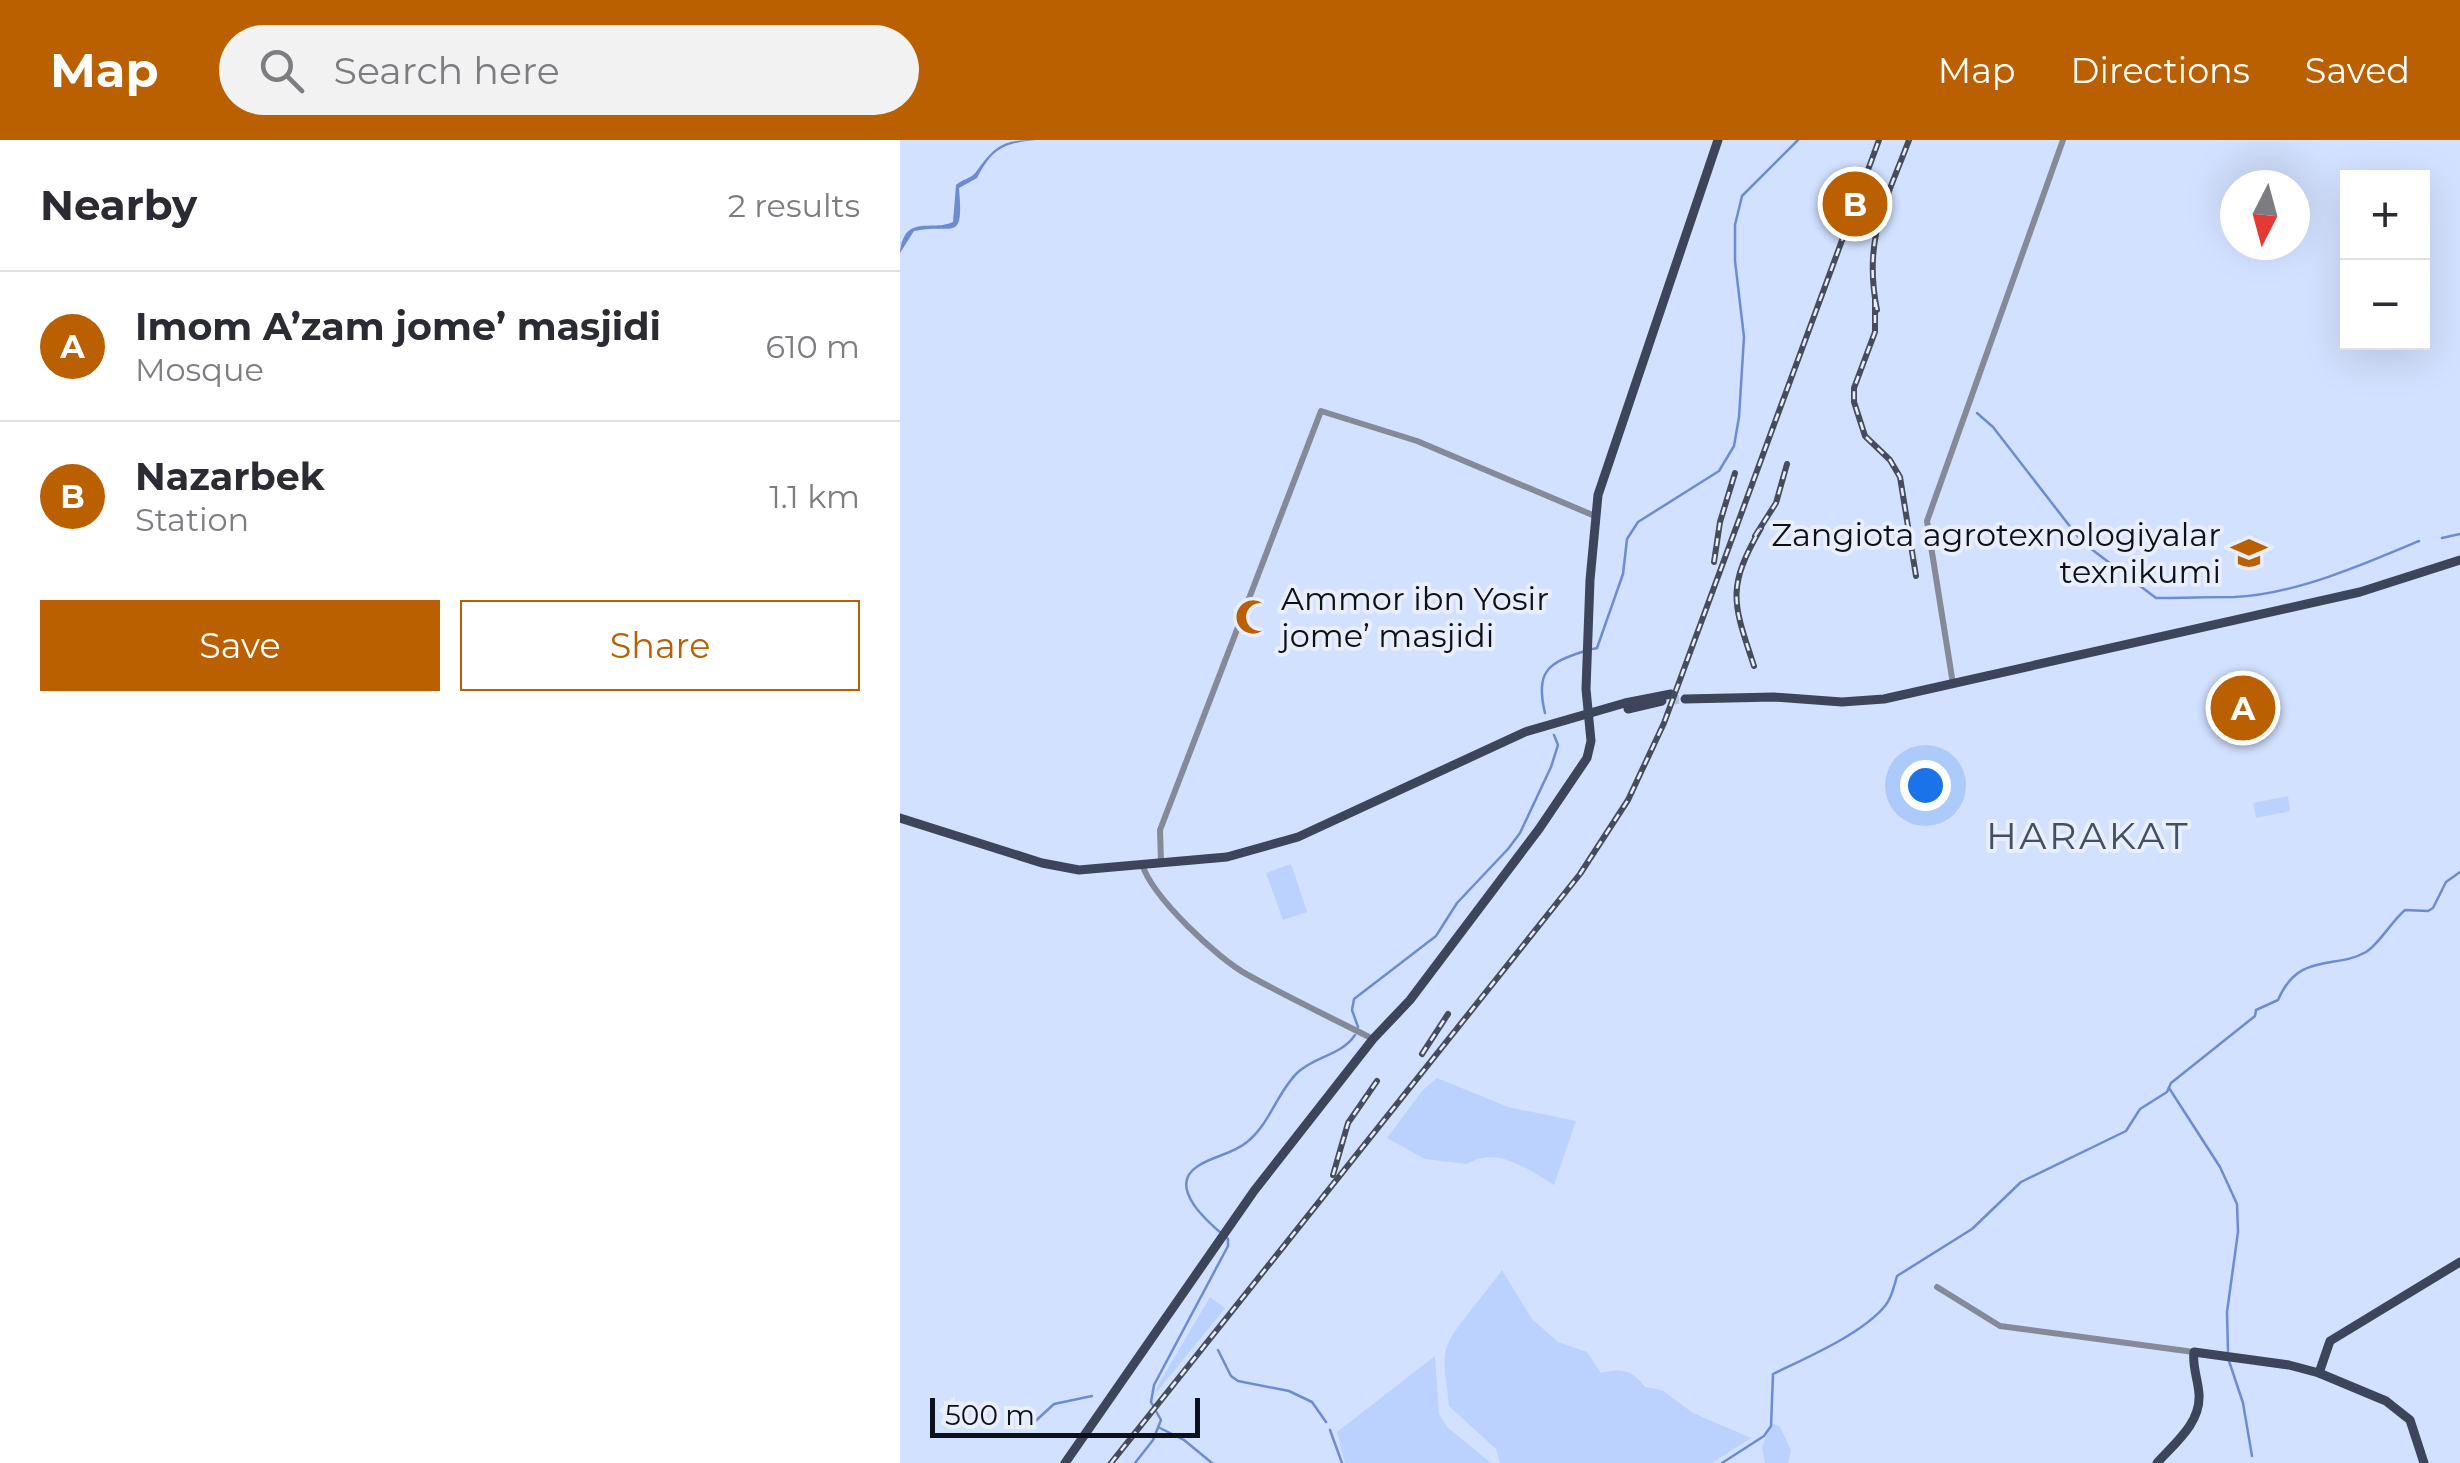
<!DOCTYPE html>
<meta charset="utf-8">
<style>
:root{--surface:#fff;--page:#f2f2f3;--text:#2b2b33;--muted:#7c7c81;--line:#e1e1e2;--accent:#ba6001}
body{margin:0;font-family:Montserrat,sans-serif;background:var(--page);color:var(--text)}
.controls{position:absolute;right:30px;top:30px;display:grid;overflow:hidden;border-radius:0px;box-shadow:0 10px 40px #0002}
.controls button{width:90px;height:90px;display:grid;place-items:center;padding:0;border:0;border-bottom:2px solid var(--line);background:var(--surface);color:var(--text);font:50px sans-serif}
.compass{position:absolute;left:1320px;top:30px;width:90px;height:90px;border-radius:50%;background:var(--surface);box-shadow:0 10px 40px #0002;rotate:186deg}
.scale{position:absolute;left:30px;bottom:25px;width:270px;box-sizing:border-box;padding-left:10px;border:5px solid #0c101a;border-top:0;font-size:28px;line-height:35px;white-space:nowrap;color:#0c101a;-webkit-text-stroke:8px #e8eefa;paint-order:stroke}
.you{position:absolute;left:1025px;top:645px;width:35px;height:35px;margin:-25px;border:8px solid #fff;border-radius:50%;background:#1a73e8;box-shadow:0 0 0 15px #1a73e833}
.badge{display:grid;place-items:center;width:65px;height:65px;border-radius:50%;background:var(--accent);color:#fff;font-size:32px;font-weight:700}
.pin{position:absolute;translate:-50% -50%;border:5px solid #fff;box-shadow:0 2px 10px #0006}
.list{margin:0;padding:0;list-style:none}
h2{display:flex;justify-content:space-between;align-items:center;height:130px;margin:0;padding:0 40px;font-size:42px}
h2 small{font-size:32px;font-weight:400;color:var(--muted)}
.list li{display:grid;grid-template-columns:65px 1fr auto;gap:30px;align-items:center;box-sizing:border-box;height:150px;padding:0 40px;border-top:2px solid var(--line)}
.list b{display:block;font-size:38px;white-space:nowrap}
.list p{margin:0;font-size:32px;white-space:nowrap;color:var(--muted)}
.list em{font-size:32px;font-style:normal;color:var(--muted)}
.actions{display:flex;gap:20px;padding:30px 40px}
.actions a{flex:1;padding:22px 0;border:2px solid var(--accent);border-radius:0px;text-align:center;font-size:35px;color:var(--accent)}
.actions .main{background:var(--accent);color:#fff}
.icon{flex:none;width:55px;height:55px;fill:none;stroke:currentColor;stroke-width:2;stroke-linecap:round;stroke-linejoin:round}
.map{position:relative;flex:none;width:1560px;height:1323px;overflow:hidden}
header{display:flex;align-items:center;gap:60px;box-sizing:border-box;height:140px;padding:0 50px;background:var(--accent);color:#fff}
header strong{font-size:48px}
nav{display:flex;gap:55px;margin-inline-start:auto;font-size:35px}
.search{width:700px;height:90px;background:var(--page);display:flex;align-items:center;gap:25px;box-sizing:border-box;padding:0 35px;border-radius:55px;color:var(--muted);font-size:38px}
main{display:flex}
aside{flex:1;background:var(--surface)}
.map>svg:first-child{display:block}
</style>
<header>
<strong>Map</strong>
<div class="search"><svg class="icon" aria-label="search" viewBox="0 0 24 24"><circle cx="10" cy="10" r="6"/><path d="M15 15l6 6"/></svg>Search here</div>
<nav><a>Map</a><a>Directions</a><a>Saved</a></nav>
</header>
<main>
<aside>
<h2>Nearby<small>2 results</small></h2>
<ul class="list">
<li><span class="badge">A</span><div><b>Imom A’zam jome’ masjidi</b><p>Mosque</p></div><em>610 m</em></li>
<li><span class="badge">B</span><div><b>Nazarbek</b><p>Station</p></div><em>1.1 km</em></li>
</ul>
<div class="actions"><a class="main">Save</a><a>Share</a></div>
</aside>
<div class="map">
<svg width="1560" height="1323" viewBox="0 0 1560 1323">
<rect width="100%" height="100%" fill="#d2e1ff"/>
<!-- green -->
<g fill="#bbd1fe">
<path d="M1388 656 1390 671 1356 678 1353 663Z"/>
<path d="M391 724 407 772 383 780 366 733Z"/>
<path d="M537 938 608 967 676 981 654 1045C629 1030 597 1005 567 1024L525 1019 487 998 522 951Z"/>
<path d="M602 1130 632 1179 658 1202 687 1212 701 1233C721 1228 732 1230 745 1247L762 1250 793 1273 851 1298 812 1323H600L596 1309 549 1266C548 1249 542 1225 546 1209 551 1190 589 1150 602 1130Z"/>
<path d="M310 1157 325 1168 256 1253 257 1247Z"/>
<path d="M535 1216 539 1274 547 1287 591 1323H445L437 1292Z"/>
<path d="M872 1283 880 1287 891 1310 888 1323H865L862 1307Z"/>
</g>
<!-- water -->
<path fill="#6c8cd2" d="M136 0C103 3 92 9 77 38L59 48C64 106 53 82 14 91L0 113C4 73 32 92 53 82L56 45C62 39 71 39 76 32 96 5 102 0 136 0Z"/>
<g fill="none" stroke-linecap="round" stroke-linejoin="round">
<!-- stream -->
<g stroke="#6c8cd2" stroke-width="2.5">
<path d="M1077 273 1093 287 1182 402 1256 458C1282 458 1308 457 1334 457 1393 455 1465 424 1519 401"/>
<path d="M1542 398 1560 394"/>
<path d="M693 509 697 508 723 434 727 399 738 382 819 331 834 306 839 277 844 197 835 121V85L842 56 898 0"/>
<path d="M645 573C635 532 647 523 685 511"/>
<path d="M458 887 452 870 454 859 536 796 557 763 608 709 620 693 651 627 658 605 654 595"/>
<path d="M1269 948 1320 1027 1337 1064 1338 1092 1327 1172 1328 1211"/>
<path d="M318 1210 331 1236 338 1241 389 1251 412 1262 426 1282"/>
<path d="M1329 1221 1343 1263 1352 1316"/>
<path d="M129 1287 154 1264 192 1256"/>
<path d="M260 1288 284 1300 312 1323"/>
<path d="M430 1290 442 1323"/>
<path d="M235 1323 253 1300 261 1280 251 1262 254 1245 328 1106V1099C310 1084 265 1047 298 1026 313 1016 333 1014 347 1002 369 985 377 953 397 933 414 916 441 916 455 895"/>
<path d="M822 1323 864 1296 871 1286 873 1234C906 1218 962 1194 985 1166 992 1158 994 1146 997 1136L1072 1089 1121 1042 1226 991 1240 969 1267 952 1271 943 1355 876 1356 870 1378 860C1399 811 1435 830 1466 812 1479 804 1491 782 1505 770L1528 771 1533 768 1546 742 1560 732"/>
</g>
<!-- major-tunnel -->
<path stroke="#b4c2dd" stroke-width="9" stroke-dasharray="9 4.5" stroke-linecap="butt" d="M770 560 785 559"/>
<!-- minor -->
<g stroke="#848a97" stroke-width="6">
<path d="M1053 544 1027 381 1163 0"/>
<path d="M261 723 260 690 421 271 517 301 695 376"/>
<path d="M242 724C252 757 318 819 348 835 389 858 432 878 473 899"/>
<path d="M1037 1147 1100 1186 1294 1212"/>
</g>
<!-- major -->
<g stroke="#3c455a" stroke-width="9">
<path d="M785 559 874 557 942 562 984 559 1460 452 1560 420"/>
<path d="M728 569 762 561"/>
<path d="M0 678 142 723 179 730 327 717 398 697 625 592 725 563 771 554"/>
<path d="M1419 1233 1430 1201 1560 1122"/>
<path d="M165 1323 354 1051 473 899 510 860 639 689 687 618 691 601 686 549 690 440 698 355 818 0"/>
<path d="M1257 1323C1275 1303 1301 1283 1299 1254 1298 1239 1292 1226 1294 1212L1389 1225 1419 1233 1486 1261 1510 1280 1524 1323"/>
</g>
<defs>
<g id="rail">
<path d="M975 159V192L954 248V262L965 296 990 320 1000 337 1016 436"/>
<path d="M977 170C963 99 985 64 1009 0"/>
<path d="M855 396 876 363 887 324"/>
<path d="M814 422 820 382 835 333"/>
<path d="M854 526C833 463 826 448 861 388"/>
<path d="M522 914 548 874"/>
<path d="M433 1035 448 983 477 941"/>
<path d="M211 1323 680 734 728 660 764 583 979 0"/>
</g>
</defs>
<!-- rail casing -->
<use href="#rail" stroke="#454c5b" stroke-width="6"/>
<!-- rail -->
<use href="#rail" stroke="#e8eefa" stroke-width="2.5" stroke-dasharray="8" stroke-linecap="butt"/>
</g>
<!-- icons -->
<defs>
<symbol id="university-bare" viewBox="-9 -9 18 18"><path d="M0-5L7-2L0 1L-7-2ZM-4 1L0 2.5L4 1V4Q0 6-4 4Z" fill="#ba6001" stroke="#e8eefa" stroke-width="2.5" paint-order="stroke"/></symbol>
<symbol id="mosque-bare" viewBox="-9 -9 18 18"><path d="M3.5-4.9A6 6 0 1 0 3.5 4.9A5 5 0 1 1 3.5-4.9Z" fill="#ba6001" stroke="#e8eefa" stroke-width="2.5" paint-order="stroke"/></symbol>
</defs>
<g fill-rule="evenodd">
<use href="#university-bare" x="1324" y="388" width="50" height="50"/>
<use href="#mosque-bare" x="328" y="452" width="50" height="50"/>
</g>
<g text-anchor="middle" stroke-width="8" stroke-linejoin="round" paint-order="stroke">
<!-- poi labels -->
<g font-size="32" fill="#0c101a" stroke="#e8eefa" text-anchor="end">
<text x="1321" y="406">Zangiota agrotexnologiyalar<tspan x="1321" dy="37">texnikumi</tspan></text>
<text x="381" y="470" text-anchor="start">Ammor ibn Yosir<tspan x="381" dy="37">jome’ masjidi</tspan></text>
</g>
<!-- quarter labels -->
<g font-size="38" letter-spacing="2.5" fill="#434f68" stroke="#e8eefa">
<text x="1188" y="709">HARAKAT</text>
</g>
</g>
</svg>
<div class="controls">
<button>+</button>
<button>−</button>
</div>
<svg class="compass" viewBox="-18 -18 36 36"><path d="M0-13l5 13h-10z" fill="#e53935"/><path d="M0 13l5-13h-10z" fill="#7c7c81"/></svg>
<div class="scale">500 m</div>
<div class="you"></div>
<div class="pin badge" style="left:1343px;top:568px">A</div>
<div class="pin badge" style="left:955px;top:64px">B</div>
</div>
</main>
